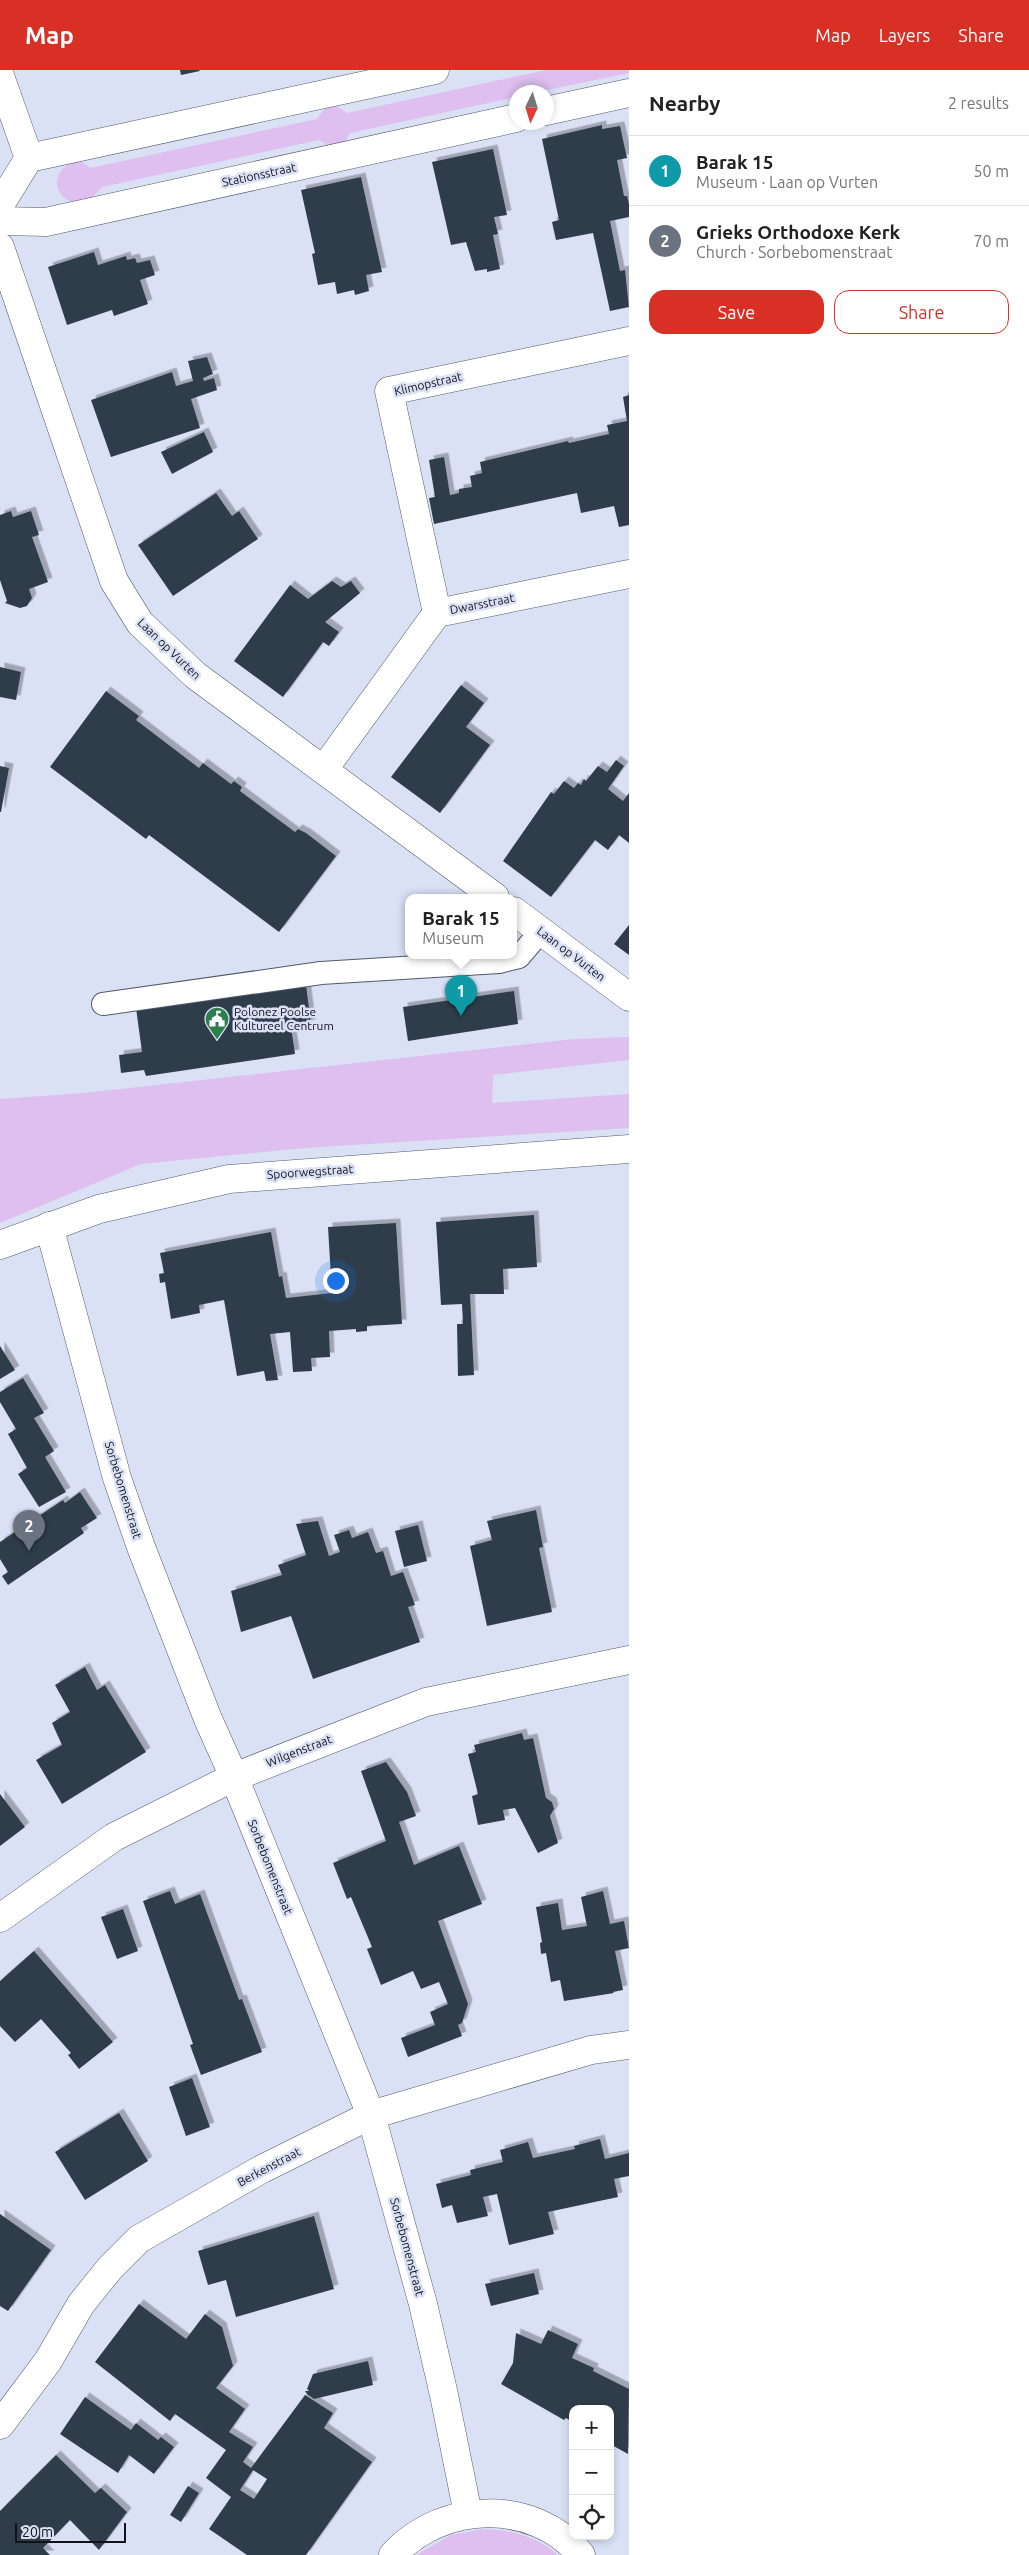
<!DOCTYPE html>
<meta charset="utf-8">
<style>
:root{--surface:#fff;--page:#f6f6f6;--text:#222;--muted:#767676;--line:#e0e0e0;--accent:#d93025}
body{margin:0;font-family:Ubuntu,sans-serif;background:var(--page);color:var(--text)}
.controls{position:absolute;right:15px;bottom:15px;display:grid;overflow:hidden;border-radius:10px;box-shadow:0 2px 8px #0003}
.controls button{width:45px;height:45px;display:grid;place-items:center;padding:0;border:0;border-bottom:1px solid var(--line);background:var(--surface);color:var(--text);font:25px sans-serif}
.compass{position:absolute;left:509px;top:15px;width:45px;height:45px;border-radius:50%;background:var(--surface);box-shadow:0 2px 8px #0003;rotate:184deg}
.scale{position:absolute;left:15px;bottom:12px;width:111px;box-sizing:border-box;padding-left:5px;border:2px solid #111319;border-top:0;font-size:14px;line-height:18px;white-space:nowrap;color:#111319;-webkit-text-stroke:4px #dae1f5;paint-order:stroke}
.you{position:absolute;left:335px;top:1210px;width:18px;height:18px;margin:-12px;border:4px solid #fff;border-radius:50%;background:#1a73e8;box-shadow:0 0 0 8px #1a73e833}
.badge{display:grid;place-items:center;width:32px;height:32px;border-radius:50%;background:var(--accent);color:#fff;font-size:16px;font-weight:700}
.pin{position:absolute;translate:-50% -41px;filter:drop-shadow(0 1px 2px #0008)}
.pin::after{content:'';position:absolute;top:26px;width:18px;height:15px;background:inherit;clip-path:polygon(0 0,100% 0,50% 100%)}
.popup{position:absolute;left:405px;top:824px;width:112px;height:65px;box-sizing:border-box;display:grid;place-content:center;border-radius:10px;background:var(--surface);filter:drop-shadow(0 1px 4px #0005);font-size:16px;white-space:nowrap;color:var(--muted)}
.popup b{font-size:19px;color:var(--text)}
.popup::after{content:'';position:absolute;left:50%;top:100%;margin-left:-10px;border:10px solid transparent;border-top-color:var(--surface)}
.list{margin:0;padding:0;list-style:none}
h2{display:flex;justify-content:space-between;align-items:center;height:65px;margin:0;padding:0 20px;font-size:21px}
h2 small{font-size:16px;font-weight:400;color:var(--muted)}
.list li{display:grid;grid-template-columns:32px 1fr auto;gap:15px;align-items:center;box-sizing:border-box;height:70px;padding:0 20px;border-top:1px solid var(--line)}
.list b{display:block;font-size:19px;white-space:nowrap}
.list p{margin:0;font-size:16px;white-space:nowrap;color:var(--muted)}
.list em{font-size:16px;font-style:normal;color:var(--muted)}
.actions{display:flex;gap:10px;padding:15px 20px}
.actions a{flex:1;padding:11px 0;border:1px solid var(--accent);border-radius:15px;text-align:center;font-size:18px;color:var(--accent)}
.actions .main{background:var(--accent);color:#fff}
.icon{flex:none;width:28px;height:28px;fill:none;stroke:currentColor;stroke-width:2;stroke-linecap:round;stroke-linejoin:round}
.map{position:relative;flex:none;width:629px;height:2485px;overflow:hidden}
header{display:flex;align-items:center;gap:30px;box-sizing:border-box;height:70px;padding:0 25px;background:var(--accent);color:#fff}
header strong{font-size:24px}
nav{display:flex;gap:28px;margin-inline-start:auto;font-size:18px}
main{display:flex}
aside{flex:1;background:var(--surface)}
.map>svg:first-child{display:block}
</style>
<header>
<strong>Map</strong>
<nav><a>Map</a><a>Layers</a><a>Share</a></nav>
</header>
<main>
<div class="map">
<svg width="629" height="2485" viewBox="0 0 629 2485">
<defs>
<filter id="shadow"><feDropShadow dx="4.5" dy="-4.5" stdDeviation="0" flood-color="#0004"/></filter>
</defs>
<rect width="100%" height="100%" fill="#dae1f5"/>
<!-- green -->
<g fill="#debff0">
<path d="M546 0H629V3L537 22H516V27L350 63 341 78 335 79 319 70 102 117 87 133 69 131C47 117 58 96 78 89L90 98 317 49 327 35 332 33 347 43Z"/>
<path d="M629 967V990L493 1005 492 1033 629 1024V1058L305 1078 141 1094 0 1153V1029L84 1023 574 969Z"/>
<path d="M483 2459C512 2460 536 2466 558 2485H416L451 2465Z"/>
</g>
<!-- building -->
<g fill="#2f3d49" fill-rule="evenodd" filter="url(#shadow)">
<path d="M180 0H199L200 1 181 5Z"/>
<path d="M602 55V59L620 56 627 88 617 90 624 126H627L629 134V147L610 151 620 201 625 200 629 237 610 241 593 163 556 170 552 152 559 150 542 69Z"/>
<path d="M493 79 507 145 494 147 498 164 493 165 500 199 487 202V199L475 201 466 172 451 175 432 92Z"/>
<path d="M361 107 382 202 366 205 369 221 355 225 354 220 337 224 335 212 318 215 312 184 315 183 301 120Z"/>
<path d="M94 182 98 195 126 186 127 190 135 188 137 193 150 190 155 205 140 210 148 234 114 246 112 240 67 255 48 197Z"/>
<path d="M207 287 213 304 203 308 204 311 214 308 217 320 191 329 200 358 111 387 91 330 172 302 176 316 193 311 188 291Z"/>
<path d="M629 325V455L619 457 614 436 581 443 577 423 434 454 429 428 435 427 429 390 444 387 450 425 459 423V419L472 417 470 406 482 403 480 392 568 371 569 373 609 364 607 355 627 351 623 327Z"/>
<path d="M204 362 213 382 172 404 161 382Z"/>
<path d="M216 423 232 446 239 441 258 469 173 526 138 475Z"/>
<path d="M11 441 13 447 31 441 39 465 32 467 48 512 29 519 32 528 27 536 20 538 5 533 7 531 0 510V445Z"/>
<path d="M332 511 341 517 351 511 360 523 325 552 339 562 329 576 323 572 283 627 234 591 290 515 308 529Z"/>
<path d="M0 597 21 602 16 630 0 627Z"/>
<path d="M461 615 484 633 466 657 490 675 440 743 391 707Z"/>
<path d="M106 621 139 646 136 650 199 698 203 693 231 714 234 711 242 717 240 721 295 762 298 759 306 763 336 786 279 862 149 765 146 769 50 697Z"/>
<path d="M616 690 624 696 608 719 623 731 629 723V773L619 765 608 780 595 770 551 827 503 791 551 722 554 724 564 711 574 718 578 713 581 715 584 709 586 711 598 696 607 702Z"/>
<path d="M0 696 9 698 1 742H0Z"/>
<path d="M629 855V885L614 874Z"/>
<path d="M306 915 311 954 291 957 295 984 146 1006 144 1000 121 1003 119 985 142 982 136 938Z"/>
<path d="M514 921 518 954 408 971 403 937Z"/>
<path d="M534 1145 537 1197 503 1199 504 1224H470L474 1305 458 1306 457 1254H463L462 1234 441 1235 436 1152Z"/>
<path d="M396 1153 402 1254 367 1256V1261L356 1262V1259L329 1261 330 1287 311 1288 312 1301 293 1302 290 1262 270 1264 278 1310 266 1311 264 1301 237 1306 224 1230 199 1235 200 1243 171 1249 165 1212 160 1213 159 1204 164 1203 160 1183 271 1162 279 1207 282 1206 286 1228 332 1223 328 1157Z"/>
<path d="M0 1276 15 1300 0 1309Z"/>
<path d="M23 1308 44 1343 34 1348 54 1381 45 1387 66 1422 39 1437 18 1404 27 1398 8 1364 16 1359 0 1332V1322Z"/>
<path d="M80 1422 97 1448 81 1458 84 1463 8 1515 2 1506 8 1502 0 1489V1472L63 1430 65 1433Z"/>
<path d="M536 1440 543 1477 539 1478 552 1542 487 1556 470 1476 492 1470 487 1451Z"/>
<path d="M318 1451 329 1486 340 1482 334 1465 349 1460 352 1468 368 1462 376 1483 383 1481 391 1506 403 1502 415 1535 408 1537 420 1572 313 1609 291 1546 241 1562 231 1521 282 1505 278 1495 306 1485 296 1454Z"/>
<path d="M418 1455 427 1491 404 1497 395 1461Z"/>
<path d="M85 1597 97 1620 105 1615 146 1682 62 1734 36 1690 62 1675 52 1653 70 1642 55 1615Z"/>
<path d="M522 1663 524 1670 533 1668 546 1728 552 1732 554 1739 550 1746 558 1773 538 1783 515 1738 503 1740 505 1750 478 1755 472 1726 478 1724 468 1684 476 1682 474 1675Z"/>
<path d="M386 1692 407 1722 416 1746 399 1752 414 1795 459 1776 482 1834 438 1851 468 1934 462 1953 458 1955 462 1966 408 1987 401 1968 435 1955 430 1942 448 1934 439 1912 421 1919 413 1901 381 1915 367 1879 372 1877 351 1827 347 1829 333 1793 386 1771 361 1701Z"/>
<path d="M0 1724 25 1757 0 1776Z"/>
<path d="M170 1821 175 1834 200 1824 239 1930 242 1929 262 1982 201 2005 190 1975 193 1974 143 1831Z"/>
<path d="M603 1821 610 1854 624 1851 629 1878 615 1881 623 1920 613 1922 614 1923 564 1931 560 1910 551 1912 546 1883 541 1884 540 1873 542 1872 536 1837 558 1833 562 1860 587 1856 581 1827Z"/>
<path d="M123 1839 138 1881 117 1889 101 1847Z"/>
<path d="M34 1881 113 1972 79 1999 68 1985 71 1983 41 1949 15 1972 0 1956V1911Z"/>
<path d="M192 2008 210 2057 186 2066 169 2017Z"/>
<path d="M119 2043 148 2091 85 2130 55 2082Z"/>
<path d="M600 2069 605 2089 629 2083V2106L614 2109 618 2127 548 2142 554 2164 509 2175 497 2124 483 2127 488 2146 457 2153 452 2135 442 2138 436 2114 471 2105 470 2100 503 2092 500 2080 528 2072 533 2088 575 2079 574 2076Z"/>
<path d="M0 2144 51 2180 8 2241 0 2236Z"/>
<path d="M314 2146 334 2219 236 2247 226 2210 208 2215 198 2181Z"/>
<path d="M534 2203 539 2224 491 2236 485 2214Z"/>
<path d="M139 2234 186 2269 205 2244 222 2257 233 2296 216 2318 245 2339 229 2362 253 2377 243 2392 251 2398 305 2325 333 2343 324 2358 372 2392 306 2485H247L209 2459 231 2427 206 2408 226 2380 175 2344 170 2351 95 2292ZM253 2400 267 2409 254 2429 240 2420Z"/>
<path d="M548 2260 578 2274 572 2288 594 2298 593 2301 629 2319 628 2384 610 2374V2339H573V2352L566 2348 564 2350 501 2314 513 2293 516 2263 541 2274Z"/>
<path d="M368 2291 373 2315 314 2329 307 2324 305 2321H309L307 2319 313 2304Z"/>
<path d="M85 2327 131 2360 136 2353 158 2370 161 2367 174 2377 154 2404 129 2385 118 2403 60 2364Z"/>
<path d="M56 2385 95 2423 101 2418 127 2442 99 2480 70 2450 43 2478 50 2485H0V2441Z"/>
<path d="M188 2416 199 2423 181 2452 170 2445Z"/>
</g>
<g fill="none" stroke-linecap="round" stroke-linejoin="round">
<defs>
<path id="lane" d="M103 934 321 903 499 892 519 887 541 861"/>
<g id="street">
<path d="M0 6 29 88"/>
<path d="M546 41 629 23"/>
<path d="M0 135 29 88 435 0"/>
<path d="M0 151 46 152 516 48"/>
<path d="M0 177 114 511 140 553 195 605 495 827"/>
<path d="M437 543 389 321 629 271"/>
<path d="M324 699 437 543 629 504"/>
<path d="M514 841 629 927"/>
<path d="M49 1156 117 1408 141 1477 208 1649 234 1707 371 2045 423 2234 444 2325 468 2444"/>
<path d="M0 1175 99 1139 229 1109 629 1079"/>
<path d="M0 1848 114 1767 234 1707 426 1632 629 1590"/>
<path d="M0 2355 48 2291 81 2234 110 2198 139 2169 262 2099 371 2045 591 1980 629 1975"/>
<path d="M393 2485C442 2431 534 2428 581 2485"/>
</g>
</defs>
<!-- lane casing -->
<use href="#lane" stroke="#525969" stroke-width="24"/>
<!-- street casing -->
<use href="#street" stroke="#525969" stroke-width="29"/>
<!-- lane -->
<use href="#lane" stroke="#fff" stroke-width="22"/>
<!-- street -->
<use href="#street" stroke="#fff" stroke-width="28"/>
</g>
<!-- icons -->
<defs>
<symbol id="civic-pin" viewBox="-11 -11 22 30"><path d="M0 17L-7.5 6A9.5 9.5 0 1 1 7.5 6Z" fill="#2c7e4f" stroke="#dae1f5"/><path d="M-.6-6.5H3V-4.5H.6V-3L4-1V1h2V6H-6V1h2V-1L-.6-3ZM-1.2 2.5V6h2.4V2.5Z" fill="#fff"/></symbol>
</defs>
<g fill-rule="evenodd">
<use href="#civic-pin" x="203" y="935" width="28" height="38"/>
</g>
<g text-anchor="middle" stroke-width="5" stroke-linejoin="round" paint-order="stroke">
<!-- street labels -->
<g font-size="12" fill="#111319" stroke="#dae1f5">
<text transform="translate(259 105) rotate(-12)" y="4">Stationsstraat</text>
<text transform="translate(428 314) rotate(-13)" y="4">Klimopstraat</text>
<text transform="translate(482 534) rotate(-11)" y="4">Dwarsstraat</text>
<text transform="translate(169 579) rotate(44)" y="4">Laan op Vurten</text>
<text transform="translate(571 884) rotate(37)" y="4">Laan op Vurten</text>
<text transform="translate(310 1102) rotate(-4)" y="4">Spoorwegstraat</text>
<text transform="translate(123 1420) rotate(73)" y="4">Sorbebomenstraat</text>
<text transform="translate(299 1681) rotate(-21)" y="4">Wilgenstraat</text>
<text transform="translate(270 1797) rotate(68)" y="4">Sorbebomenstraat</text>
<text transform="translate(269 2097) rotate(-28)" y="4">Berkenstraat</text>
<text transform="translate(407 2177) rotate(75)" y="4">Sorbebomenstraat</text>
</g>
<!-- poi labels -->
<g font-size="12" fill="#111319" stroke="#dae1f5" text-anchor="start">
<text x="234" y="946">Polonez Poolse<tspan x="234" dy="14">Kultureel Centrum</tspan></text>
</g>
</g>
</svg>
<div class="controls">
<button>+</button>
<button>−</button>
<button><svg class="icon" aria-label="locate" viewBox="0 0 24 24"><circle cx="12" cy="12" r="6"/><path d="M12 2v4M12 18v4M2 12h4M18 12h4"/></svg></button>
</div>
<svg class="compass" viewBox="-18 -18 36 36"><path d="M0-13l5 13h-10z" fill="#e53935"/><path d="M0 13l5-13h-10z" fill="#767676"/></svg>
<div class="scale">20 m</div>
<div class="you"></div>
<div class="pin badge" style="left:461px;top:946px;background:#0f9aa8">1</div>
<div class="popup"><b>Barak 15</b>Museum</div>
<div class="pin badge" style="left:29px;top:1481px;background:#6b7280">2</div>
</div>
<aside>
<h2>Nearby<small>2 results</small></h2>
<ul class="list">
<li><span class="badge" style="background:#0f9aa8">1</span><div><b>Barak 15</b><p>Museum · Laan op Vurten</p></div><em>50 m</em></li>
<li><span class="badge" style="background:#6b7280">2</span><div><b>Grieks Orthodoxe Kerk</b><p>Church · Sorbebomenstraat</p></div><em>70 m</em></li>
</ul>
<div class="actions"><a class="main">Save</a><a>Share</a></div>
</aside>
</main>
